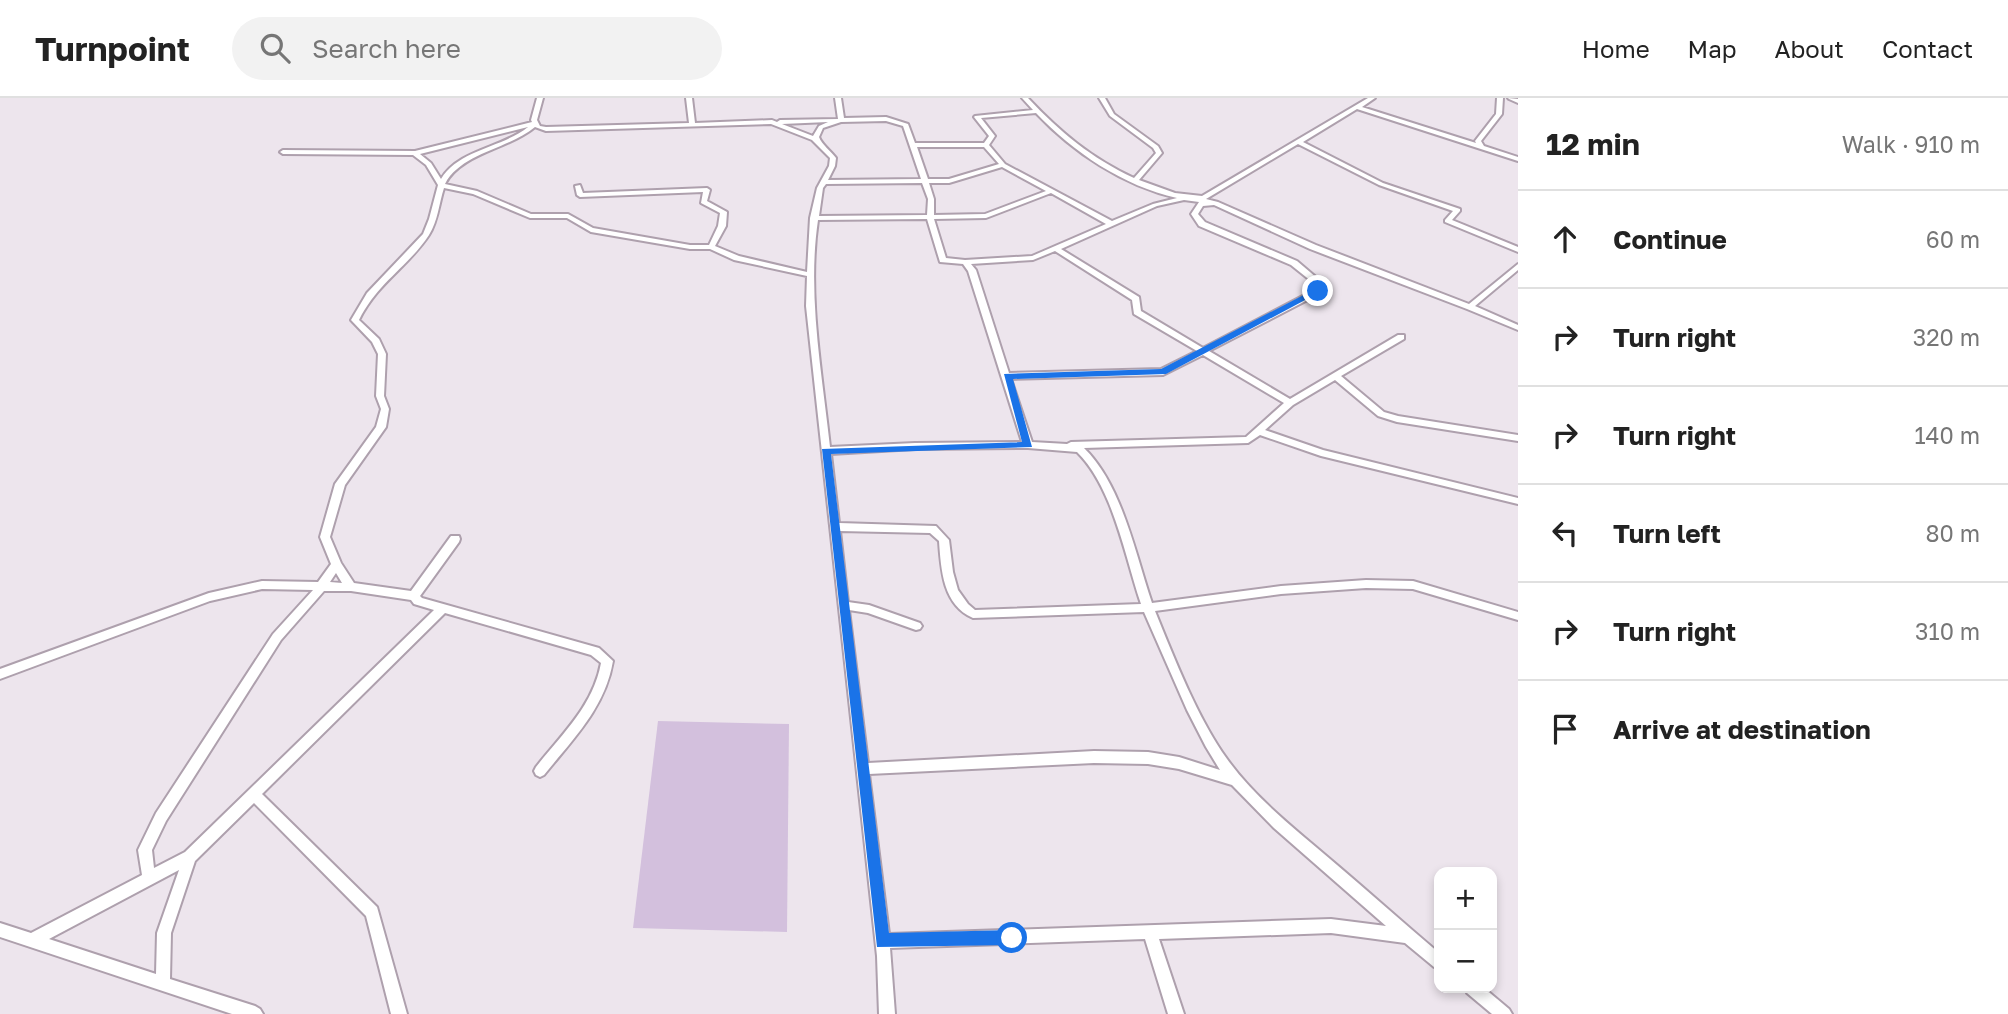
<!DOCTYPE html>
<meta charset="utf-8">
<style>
:root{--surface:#fff;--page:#f2f2f2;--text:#222;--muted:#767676;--line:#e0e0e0}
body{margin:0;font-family:"Golos Text",sans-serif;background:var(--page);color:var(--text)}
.controls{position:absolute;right:21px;bottom:21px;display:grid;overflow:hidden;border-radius:14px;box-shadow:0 4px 10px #0003}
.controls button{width:63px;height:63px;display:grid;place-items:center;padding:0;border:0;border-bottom:2px solid var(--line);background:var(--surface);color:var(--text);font:35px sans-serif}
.stop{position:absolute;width:21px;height:21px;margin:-16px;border:5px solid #1a73e8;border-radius:50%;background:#fff}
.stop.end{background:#1a73e8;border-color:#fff;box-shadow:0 2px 7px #0008}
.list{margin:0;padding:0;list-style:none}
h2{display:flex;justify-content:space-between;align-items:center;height:91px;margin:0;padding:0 28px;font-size:30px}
h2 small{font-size:23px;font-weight:400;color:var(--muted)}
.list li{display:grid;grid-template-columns:46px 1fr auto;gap:21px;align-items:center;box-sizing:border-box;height:98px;padding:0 28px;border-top:2px solid var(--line)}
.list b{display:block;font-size:26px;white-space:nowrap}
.list em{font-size:23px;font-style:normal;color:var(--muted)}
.icon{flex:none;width:38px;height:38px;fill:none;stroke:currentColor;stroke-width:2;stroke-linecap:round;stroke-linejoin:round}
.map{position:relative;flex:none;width:1518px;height:916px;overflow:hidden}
header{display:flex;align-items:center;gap:42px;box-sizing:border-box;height:98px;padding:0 35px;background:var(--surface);border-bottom:2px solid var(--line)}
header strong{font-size:33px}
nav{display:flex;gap:38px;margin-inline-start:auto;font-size:24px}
.search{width:490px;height:63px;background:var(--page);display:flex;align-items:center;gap:18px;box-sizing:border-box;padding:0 24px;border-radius:38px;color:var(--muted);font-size:26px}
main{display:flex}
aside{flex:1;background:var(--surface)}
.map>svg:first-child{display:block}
</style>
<header>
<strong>Turnpoint</strong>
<div class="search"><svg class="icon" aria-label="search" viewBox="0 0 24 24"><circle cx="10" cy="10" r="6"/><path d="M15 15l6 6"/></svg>Search here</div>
<nav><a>Home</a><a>Map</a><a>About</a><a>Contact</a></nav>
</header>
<main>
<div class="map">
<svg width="1518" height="916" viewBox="0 0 1518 916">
<rect width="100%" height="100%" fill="#ede5ed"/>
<!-- green -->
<path fill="#d3c0dd" d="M658 623 789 626 787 834 633 830Z"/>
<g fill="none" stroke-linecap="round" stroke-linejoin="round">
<defs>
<g id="minor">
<path d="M537 0H543L537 22 540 28 546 29 689 25 686 0H692L695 25 772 22 777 24 780 22 838 21 835 0H841L844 20 886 19 908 26 915 45H984L989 38 974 19 975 18 1033 12 1022 0H1028C1060 34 1091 60 1134 80L1156 55 1153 50 1110 18 1099 0H1105L1114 16 1158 48 1162 55 1139 82 1175 95 1202 98 1368 0H1375L1362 9 1476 45 1475 43 1496 16 1497 0H1503L1502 16 1481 43 1484 48 1518 59V63L1357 11 1303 44 1383 85 1460 111V113L1452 122 1518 149V154L1445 124V122L1453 113 1379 87 1298 46 1206 101 1218 104 1316 147 1469 206 1518 166V172L1475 208 1518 227V232L1467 211 1310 151 1214 107 1203 108 1198 116 1205 124 1297 163 1324 186 1321 195 1209 253 1290 301 1398 237H1404V241L1341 278 1384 314 1398 318 1518 337V343L1397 324 1378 318 1335 282 1293 307 1265 332 1323 352 1518 400V406L1321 358 1260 337 1248 345 1084 350C1122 387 1135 455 1152 505L1281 488 1366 482 1413 483 1518 514V522L1413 491 1366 490 1281 496 1155 513C1174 560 1198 621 1227 661 1255 700 1294 730 1330 761 1367 792 1402 824 1439 855V871L1434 869 1405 845 1331 835 1159 841 1184 916H1168L1145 841 890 850 895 916H879L877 858 806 208 807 178 734 162 710 151H690L591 134 567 120H530L473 96 444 90C439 105 438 123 429 137 408 169 378 184 359 222L379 241 386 256 384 298 389 311 386 329 345 387 330 439 341 465 354 485 411 493 451 438H459L460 441 459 444 420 498 422 500 599 550 613 563C605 610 573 641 544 677L540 679 536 677 534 673 536 669C562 636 593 608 601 565L591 557 445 515 262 696 377 809 407 916H391L366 818 254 705 195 763 171 835 170 881 255 908 260 911 263 916H232L0 839V825L31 835 142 777 138 752 156 715 273 536 313 492 262 491 210 503 0 581V571L209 495 262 483 318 484 331 466 320 439 335 386 376 329 381 311 376 298 378 256 372 244 351 222 367 195 423 136 429 121 438 87 426 67 413 57 283 56 280 54 283 52 415 53 532 24 531 22ZM1036 15C1073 54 1123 88 1177 100L1153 106 1112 123 1005 66 989 47 995 38 981 20ZM886 23 903 28 921 81 828 82 835 68 836 60C831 53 822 47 819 39L823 30 841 24ZM828 24 819 28 813 38 782 26ZM771 26 812 42 830 60 829 68 817 90 810 120 807 174 739 158 715 148 726 128 727 114 707 103 710 92 707 90 583 95 580 87 575 88 577 97 580 99 703 94 701 105 720 115 718 128 709 147H690L593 130 568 116H531L477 93 445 86C461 55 509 51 535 29L546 33ZM528 29C502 50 459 51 441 81L431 65 420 56ZM917 49H984L999 66 949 81H928ZM1002 69 1046 93 985 116 934 117V101L929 85H949ZM922 85 928 101 927 117 819 118 823 90 826 86ZM1051 95 1106 126 1032 158 965 162 946 160 934 121 986 120ZM1184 102 1199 104 1191 116 1199 128 1291 167 1316 187 1314 192 1203 250 1141 213 1139 199 1061 151 1157 108ZM927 121 940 164 963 166 968 173 1022 344 915 345 830 349C822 275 807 196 818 122ZM1055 153 1132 202 1134 216 1197 253 1161 271 1009 275 976 172 971 166 1033 162ZM1203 257 1284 305 1246 339 1071 344 1067 346 1032 344 1011 281 1163 277ZM1028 350 1077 354C1113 389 1125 459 1141 506L975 512 968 506 958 492 953 474 949 442 936 428 839 425 831 356 915 351ZM840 433 930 435 939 443C941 472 943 507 973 520L1144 514 1187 612 1206 649 1220 672 1179 659 1148 654 1094 653 868 665 849 512 868 515 916 532 920 531 922 528 920 525 869 507 848 504ZM336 475 342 485 330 484ZM324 493H351L411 502 414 506 434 512 185 754 154 770 152 752 166 723 281 542ZM1094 665 1148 666 1179 671 1232 687 1274 730 1386 828 1331 821 889 836 869 676ZM179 772 157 835 156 876 49 841Z"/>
<path d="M1508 0 1518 1V5L1509 1Z"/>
<path d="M1465 890H1484L1509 911 1512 916H1492L1467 895Z"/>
</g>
</defs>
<!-- minor casing -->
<use href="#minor" stroke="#aea0ad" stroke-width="4"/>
<!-- minor -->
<use href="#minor" fill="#fff" fill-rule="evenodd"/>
</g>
<!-- route -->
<path fill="#1a73e8" d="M1315 191 1322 193 1166 276 1013 281 1032 349 831 356 889 835 1012 832 1020 840 1012 847 877 849 822 351 1022 344 1004 276 1161 271Z"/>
</svg>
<div class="controls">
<button>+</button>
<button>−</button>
</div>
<div class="stop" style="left:1012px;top:840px"></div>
<div class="stop end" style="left:1318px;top:193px"></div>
</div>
<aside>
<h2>12 min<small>Walk · 910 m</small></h2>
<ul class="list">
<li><svg class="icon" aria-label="ahead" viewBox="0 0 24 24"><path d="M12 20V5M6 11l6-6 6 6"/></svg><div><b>Continue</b></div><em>60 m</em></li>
<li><svg class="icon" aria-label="right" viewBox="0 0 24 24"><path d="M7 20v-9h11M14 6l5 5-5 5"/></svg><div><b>Turn right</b></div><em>320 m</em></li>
<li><svg class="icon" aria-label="right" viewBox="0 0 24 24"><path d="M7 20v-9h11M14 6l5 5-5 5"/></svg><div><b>Turn right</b></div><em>140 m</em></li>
<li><svg class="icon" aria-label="left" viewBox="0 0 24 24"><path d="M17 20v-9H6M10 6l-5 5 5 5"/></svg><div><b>Turn left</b></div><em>80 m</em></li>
<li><svg class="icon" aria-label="right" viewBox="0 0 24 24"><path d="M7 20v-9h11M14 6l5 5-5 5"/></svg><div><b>Turn right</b></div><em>310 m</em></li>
<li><svg class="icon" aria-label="arrive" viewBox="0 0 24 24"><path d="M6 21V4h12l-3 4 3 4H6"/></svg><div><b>Arrive at destination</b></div></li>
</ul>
</aside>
</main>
